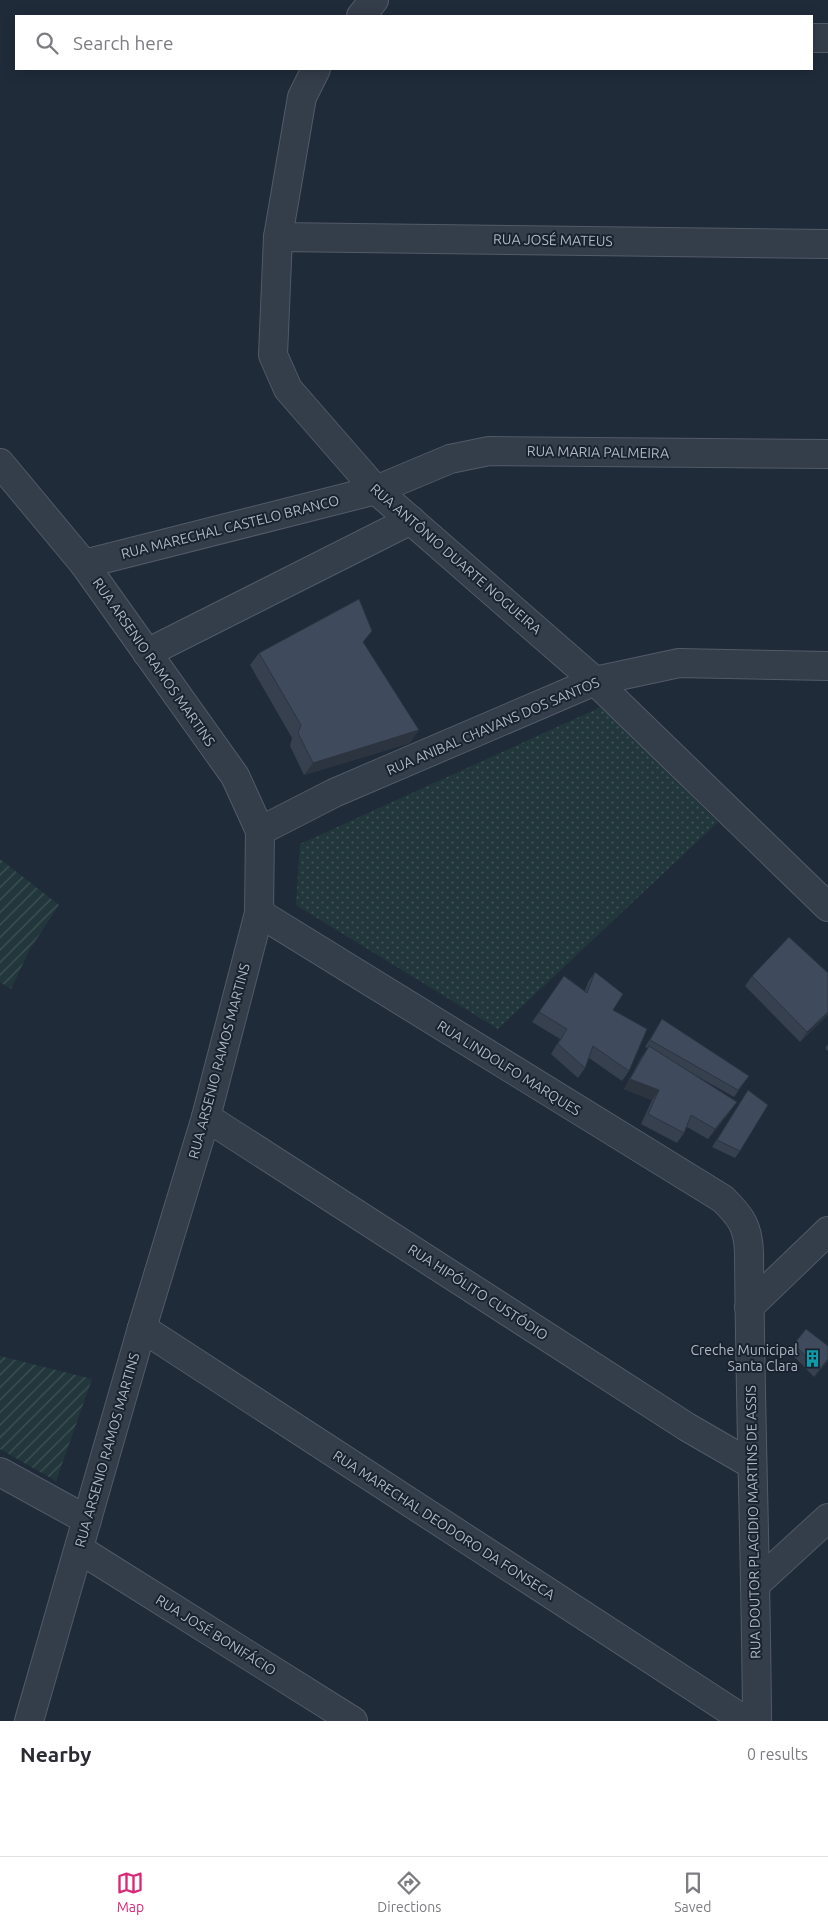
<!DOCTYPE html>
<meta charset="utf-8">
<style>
:root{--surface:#fff;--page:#f2f2f3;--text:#2b2b33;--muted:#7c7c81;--line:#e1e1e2;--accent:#db2777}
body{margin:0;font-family:Ubuntu,sans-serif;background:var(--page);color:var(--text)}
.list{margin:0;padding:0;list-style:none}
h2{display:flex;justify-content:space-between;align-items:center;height:65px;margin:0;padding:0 20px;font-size:21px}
h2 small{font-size:16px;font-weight:400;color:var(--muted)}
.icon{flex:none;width:28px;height:28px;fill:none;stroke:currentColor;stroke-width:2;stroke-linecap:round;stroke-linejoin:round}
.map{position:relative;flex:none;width:828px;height:1721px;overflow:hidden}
.search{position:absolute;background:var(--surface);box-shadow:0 2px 12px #0003;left:15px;right:15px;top:15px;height:55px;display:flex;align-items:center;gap:12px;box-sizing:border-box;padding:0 18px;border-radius:0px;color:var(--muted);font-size:19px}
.sheet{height:135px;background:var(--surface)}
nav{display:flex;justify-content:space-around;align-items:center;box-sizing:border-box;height:70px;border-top:1px solid var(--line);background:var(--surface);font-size:14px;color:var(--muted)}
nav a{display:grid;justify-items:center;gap:2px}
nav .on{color:var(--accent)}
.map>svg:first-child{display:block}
</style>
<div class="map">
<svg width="828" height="1721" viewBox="0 0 828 1721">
<defs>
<pattern id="grass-dots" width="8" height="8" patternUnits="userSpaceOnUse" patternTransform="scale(1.25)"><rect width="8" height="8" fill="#22373b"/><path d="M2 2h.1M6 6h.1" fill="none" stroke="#405256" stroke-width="1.8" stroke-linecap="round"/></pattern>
<pattern id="garden-furrows" width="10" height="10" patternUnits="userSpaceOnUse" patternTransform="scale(1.25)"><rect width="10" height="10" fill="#22373b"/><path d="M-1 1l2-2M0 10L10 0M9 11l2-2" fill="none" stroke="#405256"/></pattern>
</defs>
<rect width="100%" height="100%" fill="#202b3a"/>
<!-- grass -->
<path fill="url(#grass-dots)" d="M601 707 718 822 498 1029 296 905 300 844Z"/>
<!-- garden -->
<g fill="url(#garden-furrows)">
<path d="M0 859 59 905 30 949 11 989 0 982Z"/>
<path d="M0 1356 92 1379 56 1481 0 1449Z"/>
</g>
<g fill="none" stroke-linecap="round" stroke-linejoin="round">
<defs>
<g id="minor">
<path d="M361 16 374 0"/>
<path d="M812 38H828"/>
<path d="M316 69 302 97 278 237 273 355 288 389 376 490 595 681 828 907"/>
<path d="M278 237 828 244"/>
<path d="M0 463 84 564 235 776 260 831 259 913 206 1117 142 1328 29 1721"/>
<path d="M84 564 376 490 450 459 489 451 828 454"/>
<path d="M147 653 411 520"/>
<path d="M260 831 334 793 595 681 679 663 828 666"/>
<path d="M259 913 723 1199C741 1217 748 1226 749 1252 750 1408 756 1565 757 1721"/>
<path d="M206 1117 687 1427 751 1464"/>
<path d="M749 1307 828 1231"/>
<path d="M142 1328 746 1721"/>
<path d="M0 1472 87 1520"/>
<path d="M79 1549 353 1721"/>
<path d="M756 1584 828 1518"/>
</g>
</defs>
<!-- minor casing -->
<use href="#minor" stroke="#525a68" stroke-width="30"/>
<!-- minor -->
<use href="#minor" stroke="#343d4a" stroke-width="28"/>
</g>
<!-- wall -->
<g fill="#36404f">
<path d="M364 643 410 743 304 775 290 746 292 738 250 665 259 653Z"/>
<path d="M595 972 613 1010 629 1071 622 1081 589 1058 585 1068 578 1078 551 1054 560 1039 532 1022 564 976 585 991 588 982Z"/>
<path d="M752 976 828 1015 800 1042 745 986Z"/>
<path d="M662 1019 749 1076 734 1097 688 1071 730 1112 708 1139 687 1127 684 1133 677 1143 641 1124 652 1100 624 1089 642 1056 648 1048 645 1047Z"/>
<path d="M828 1044V1051L825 1048Z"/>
<path d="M748 1090 740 1151 735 1158 712 1147Z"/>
<path d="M794 1344 828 1361 814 1377 789 1351Z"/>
</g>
<!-- shaded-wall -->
<g fill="#2c3440">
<path d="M419 730 410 743 304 775 313 763Z"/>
<path d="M828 1012V1015L800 1042 807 1032Z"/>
<path d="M630 1079 659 1090 652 1100 624 1089Z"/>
<path d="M737 1102 730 1112 708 1139 715 1129Z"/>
<path d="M828 1359V1361L814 1377 819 1370Z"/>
</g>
<!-- building -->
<g fill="#3f4a5c" stroke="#2c3440">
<path d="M359 599 372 631 363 642 419 730 313 763 298 733 301 725 259 653Z"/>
<path d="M789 937 828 973V1012L807 1032 752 976Z"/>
<path d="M595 972 623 994 613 1010 647 1029 629 1071 593 1046 585 1068 558 1044 567 1029 539 1012 564 976 587 993Z"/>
<path d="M662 1019 749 1076 738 1090 650 1040Z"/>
<path d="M649 1046 737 1102 715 1129 691 1115 684 1133 648 1114 659 1090 630 1079Z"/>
<path d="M748 1090 768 1105 740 1151 717 1140Z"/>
<path d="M806 1329 828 1346V1359L819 1370 794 1344Z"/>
</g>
<!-- icons -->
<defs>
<symbol id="building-bare" viewBox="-9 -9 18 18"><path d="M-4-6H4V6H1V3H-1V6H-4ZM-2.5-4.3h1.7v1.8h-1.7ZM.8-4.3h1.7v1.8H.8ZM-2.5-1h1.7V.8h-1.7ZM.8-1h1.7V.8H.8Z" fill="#0f9aa8" stroke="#19222f" stroke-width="2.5" paint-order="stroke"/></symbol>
</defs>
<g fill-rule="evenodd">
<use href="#building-bare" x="800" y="1346" width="25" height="25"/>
</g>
<g text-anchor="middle" stroke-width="4" stroke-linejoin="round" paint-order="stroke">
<!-- street labels -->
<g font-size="14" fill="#afb7c6" stroke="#19222f">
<text transform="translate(553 240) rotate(1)" y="5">RUA JOSÉ MATEUS</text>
<text transform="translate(598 452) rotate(1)" y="5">RUA MARIA PALMEIRA</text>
<text transform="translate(230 527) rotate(-14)" y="5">RUA MARECHAL CASTELO BRANCO</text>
<text transform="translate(456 559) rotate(41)" y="5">RUA ANTÔNIO DUARTE NOGUEIRA</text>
<text transform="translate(154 662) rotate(55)" y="5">RUA ARSENIO RAMOS MARTINS</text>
<text transform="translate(493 726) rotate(-23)" y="5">RUA ANIBAL CHAVANS DOS SANTOS</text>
<text transform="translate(219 1061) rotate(-75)" y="5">RUA ARSENIO RAMOS MARTINS</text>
<text transform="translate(509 1068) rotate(32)" y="5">RUA LINDOLFO MARQUES</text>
<text transform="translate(478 1292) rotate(33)" y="5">RUA HIPÓLITO CUSTÓDIO</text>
<text transform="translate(107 1450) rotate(-74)" y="5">RUA ARSENIO RAMOS MARTINS</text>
<text transform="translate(753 1522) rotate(-91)" y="5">RUA DOUTOR PLACIDIO MARTINS DE ASSIS</text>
<text transform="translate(444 1525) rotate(33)" y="5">RUA MARECHAL DEODORO DA FONSECA</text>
<text transform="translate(216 1635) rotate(32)" y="5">RUA JOSÉ BONIFÁCIO</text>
</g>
<!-- poi labels -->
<g font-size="14" fill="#afb7c6" stroke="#19222f" text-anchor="end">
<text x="798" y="1355">Creche Municipal<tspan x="798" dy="16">Santa Clara</tspan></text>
</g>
</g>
</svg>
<div class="search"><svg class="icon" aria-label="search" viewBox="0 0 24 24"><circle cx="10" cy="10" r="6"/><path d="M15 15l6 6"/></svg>Search here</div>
</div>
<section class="sheet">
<h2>Nearby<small>0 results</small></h2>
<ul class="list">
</ul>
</section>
<nav>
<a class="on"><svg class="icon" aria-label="map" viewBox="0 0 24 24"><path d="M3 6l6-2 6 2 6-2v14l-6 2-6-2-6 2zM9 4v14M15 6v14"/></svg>Map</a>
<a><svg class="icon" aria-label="directions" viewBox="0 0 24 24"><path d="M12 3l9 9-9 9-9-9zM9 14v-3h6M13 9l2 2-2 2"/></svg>Directions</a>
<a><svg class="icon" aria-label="saved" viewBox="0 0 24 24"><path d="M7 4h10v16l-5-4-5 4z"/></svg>Saved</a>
</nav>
